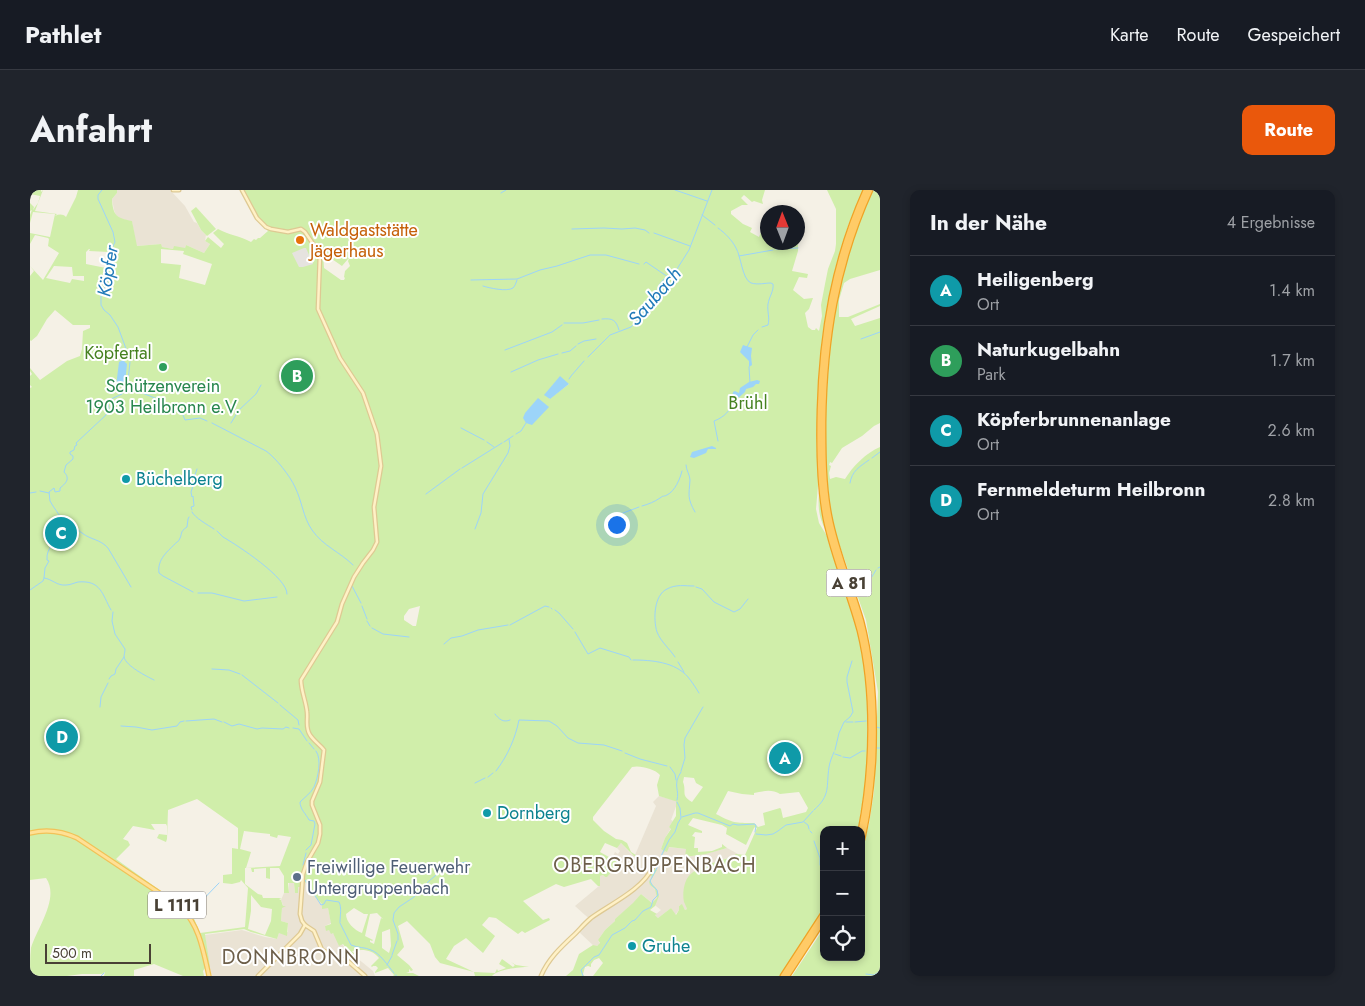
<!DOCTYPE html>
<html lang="de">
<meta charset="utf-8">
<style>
:root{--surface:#171b24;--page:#20242c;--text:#f1f3f6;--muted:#9ea1a6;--line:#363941;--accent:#ea580c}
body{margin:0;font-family:Jost,sans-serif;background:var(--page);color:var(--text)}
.controls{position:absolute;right:15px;bottom:15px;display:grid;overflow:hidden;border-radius:10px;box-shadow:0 2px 8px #0003}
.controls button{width:45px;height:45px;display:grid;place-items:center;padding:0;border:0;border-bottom:1px solid var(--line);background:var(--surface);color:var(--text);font:25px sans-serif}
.compass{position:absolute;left:730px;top:15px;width:45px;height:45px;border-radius:50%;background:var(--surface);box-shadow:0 2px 8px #0003;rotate:359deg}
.scale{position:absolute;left:15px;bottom:12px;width:106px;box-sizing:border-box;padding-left:5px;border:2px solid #494135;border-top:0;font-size:14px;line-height:18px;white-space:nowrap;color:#494135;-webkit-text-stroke:4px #fff;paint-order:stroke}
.you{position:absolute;left:586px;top:334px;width:18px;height:18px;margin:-12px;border:4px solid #fff;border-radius:50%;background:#1a73e8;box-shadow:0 0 0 8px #1a73e833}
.badge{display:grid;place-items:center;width:32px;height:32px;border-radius:50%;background:var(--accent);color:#fff;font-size:16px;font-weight:700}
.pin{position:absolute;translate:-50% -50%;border:2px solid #fff;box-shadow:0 1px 5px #0006}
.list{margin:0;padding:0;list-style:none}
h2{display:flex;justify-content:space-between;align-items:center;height:65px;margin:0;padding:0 20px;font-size:21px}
h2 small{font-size:16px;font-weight:400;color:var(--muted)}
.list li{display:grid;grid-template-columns:32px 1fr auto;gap:15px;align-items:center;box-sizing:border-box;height:70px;padding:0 20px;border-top:1px solid var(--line)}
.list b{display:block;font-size:19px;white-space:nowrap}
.list p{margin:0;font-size:16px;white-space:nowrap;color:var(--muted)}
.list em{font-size:16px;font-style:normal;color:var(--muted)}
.icon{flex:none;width:28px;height:28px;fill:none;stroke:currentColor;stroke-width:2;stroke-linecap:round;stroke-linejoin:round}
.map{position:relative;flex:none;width:850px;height:786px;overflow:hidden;border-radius:10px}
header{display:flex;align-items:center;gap:30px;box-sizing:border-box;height:70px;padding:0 25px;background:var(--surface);border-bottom:1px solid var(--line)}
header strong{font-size:24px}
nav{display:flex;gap:28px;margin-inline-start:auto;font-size:18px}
.intro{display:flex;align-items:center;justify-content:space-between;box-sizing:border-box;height:120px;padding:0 30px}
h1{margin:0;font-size:35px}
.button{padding:12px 22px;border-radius:10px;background:var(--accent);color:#fff;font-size:18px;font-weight:700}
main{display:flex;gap:30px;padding:0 30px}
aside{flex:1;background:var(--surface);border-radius:10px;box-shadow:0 2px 8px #0003}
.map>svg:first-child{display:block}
</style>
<header>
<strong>Pathlet</strong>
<nav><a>Karte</a><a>Route</a><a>Gespeichert</a></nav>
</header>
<div class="intro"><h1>Anfahrt</h1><a class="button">Route</a></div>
<main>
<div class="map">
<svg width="850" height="786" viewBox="0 0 850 786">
<rect width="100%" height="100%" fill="#f5f1e6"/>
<!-- residential -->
<g fill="#eae3d4">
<path d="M87 0H140L155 16 164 32 167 33 171 40 176 45 175 51 180 54 174 63 156 55 155 58 143 59 131 57V54L106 56 102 32 91 29 86 25 84 20 82 9 87 3Z"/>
<path d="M629 606 648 611 641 630 643 631 639 637 641 638 635 648 631 659 638 657 656 659V667L675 664 697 658 708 664 664 681 655 711 657 719 655 720 652 715H650L649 716V720L645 725 641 718 628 728 625 725 631 720 611 704 603 714 585 729V731L575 740 568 750 570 754 565 757 548 741 560 729 555 725 545 716 569 696 570 694 569 693 570 686 573 685 575 687 580 683 586 671 582 668 585 662 588 664 590 661 587 658 591 653 601 664 604 666H607L605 665 626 616 623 612Z"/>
<path d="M266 685 274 686 284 706 292 714 298 718 301 733 295 736 303 743 316 759 343 781 345 786H182L179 777 175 745 212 740 235 747 247 749 249 743 258 742V733L251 731 252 716 253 715 251 710 254 703H259V693H264L265 703Z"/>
</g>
<!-- green -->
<g fill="#d0eeaa" fill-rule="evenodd">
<path d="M0 0H11V2L13 0 5 21 27 24 25 26C29 24 33 24 36 27L46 7 48 0H87V3L82 9C83 25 86 28 102 31L107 56 131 54 132 57 143 59 144 56 155 58 156 55 174 63 180 54 175 51 178 47 191 58 194 54 183 43 188 39C199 45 210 46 221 52L224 49 226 50 228 48H230L238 41 228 30 213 0H735L732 10 733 14 724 11 722 12 714 5 711 8 718 15H712L701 21V24L713 34 722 38 720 42 729 47 733 37 735 38 734 44H737L738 52H768V49V61L762 81 778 84 777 88 769 87 763 100 774 109 783 108 779 119 775 123 778 137 782 140H785L786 138 789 141 792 126 791 115 795 94 798 79 805 61 806 54V19L797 0H833L819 33 805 80 793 143 788 212V296L786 319 789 333 797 346 802 363 827 437 838 496 837 576 834 602 828 640H794V719L752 786H563L573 773 569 768 564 770 561 774V777L558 776 555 777 553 784 554 786H536L543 780 549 764 563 755 567 756 570 753 568 750 575 740 585 731V729L603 713 611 704 622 713 627 708 625 699 620 695 619 692 622 687 620 685 624 678 627 680 621 690V693L626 698 629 706 625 716 620 720 627 724 625 725 628 728 641 718 646 725 649 720V716L652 714 655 720 657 719C656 716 655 714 654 712 652 704 654 688 662 683 670 676 692 670 702 667L706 664 715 665 727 638 725 637 724 638 716 655 696 644 697 638 692 635 663 628 658 635 672 641V643L665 642 662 646 665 647 664 658H668V662L682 661 692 657V654L697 658 676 664 655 667 656 659 639 657 637 662 635 661 631 667 630 671 629 672 634 661 631 659 635 648 641 639 639 637 646 626V612H648L629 606 627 595 630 585C625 579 610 575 602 577L563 627V630L574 641 586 649 592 650 597 653 601 662 609 667 604 666 591 653 587 658 575 653 570 662 586 671 583 680 577 687H575L573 685 570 686V696H568L561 689 534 697 526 694 493 711 513 730 519 728 520 730 495 743 492 741 488 744 466 728 459 727 452 735 465 746 453 763 436 748 424 756 416 769 444 782 410 773 405 767 400 754 377 731 368 736 374 757 367 765 379 775 383 780 381 781 379 779V782L376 783H383L389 786H363L364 785 358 778 345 783V782L348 778 346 776H343L342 777 341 776 349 768C342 759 332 759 322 761L327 767 320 762H319L313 754 309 756 303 743 301 744 299 740 296 741 295 736 301 734 298 718 292 719V714L284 706 280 697 274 691V684L279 671 278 670 273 686 266 685 265 688 272 690V697H268V703H265L264 693H258L259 703H254V686L249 678H240V689L236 688V678L224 679V682H222L221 678H215V694L228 704 232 705 233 708H252L249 709 251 710 253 716H256L252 718 251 731 258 733 257 746 249 743 247 749 221 742 214 739 175 744 180 777H177C171 752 171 737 152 719 166 735 172 757 175 778L173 781 174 786H153L124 774 104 780V786H74L75 782 72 784H52L37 786H0C0 777 0 767 1 758 7 738 30 708 16 688L0 690V198L2 197 0 195V186L2 184 0 181V178L10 190 37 171 50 166 52 159 53 141 60 138V135H43L25 120 17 129 7 146 1 151 0 150V86L4 81 0 76 13 90 29 63 18 56 19 49 18 48 5 45 0 54V43L20 47 25 24 3 22 0 33V25L2 20 0 21V13L4 17 3 20 8 13 10 6 0 4ZM59 59H60L59 61 79 62 76 78 56 74V62ZM131 59 154 61 153 64 182 74 175 95 149 88 151 75 131 73ZM293 64 299 67 312 76 318 69H319L318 71 320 76 315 81 314 87 315 88 314 90H311L294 78ZM24 76 42 77 43 86H54V91L42 89 40 93 16 88ZM528 190 539 194 519 209V208L522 196ZM390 416 386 436H383L374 430V426L379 419ZM654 587 664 588 666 593 673 597 662 612C650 605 657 602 653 592ZM698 601 712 604 724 605V603C733 601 742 599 750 604L769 602 778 618 776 622 753 628 751 619 750 618 733 623 735 635 728 637 724 633C705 633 703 633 686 624ZM167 609 208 638V659L202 658V684L193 685V693L202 694 210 692 211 690 218 698 215 737 170 743 163 726 156 719 86 669 100 655 98 651 93 649 103 636 125 640 121 634H136L137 636V645L129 644 127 648 136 652 137 649 138 620ZM214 641 240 644V646L247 648 248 645 261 647 250 676 216 678 221 662 210 659ZM221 705 231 717 242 719 241 731 235 745 218 739 221 721ZM324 718 334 724H338L332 743C324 740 316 732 316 724ZM347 723 353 729 351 728 344 754 340 752V750L342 751 343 750 335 746 340 724ZM360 739 361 756 359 763 352 758V742Z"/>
<path d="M843 0H850V80L820 89 814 93 809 110V127H818L850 114V116L821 129 825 136 850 128V233L844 236 832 246 812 258 802 273 800 272 799 275 801 276 799 283 800 289 806 287 815 289C823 276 836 263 850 257V786H762L794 738V767H831V665L839 634 844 602 848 502 836 430 807 348 801 323 796 281V213L801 144 807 104 825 42Z"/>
<path d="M166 17 186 39 177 46 171 40 161 21Z"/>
<path d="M789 300 797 343C788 326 788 318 789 300Z"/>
<path d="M472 769 483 777 485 775 481 772 486 775 499 777C490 777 468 779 462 786H445L444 782 465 783 467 779 468 781 476 778 469 774Z"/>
</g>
<!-- parking -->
<path fill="#e6e3df" d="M274 58H276L283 74 273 77H269L262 63Z"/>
<!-- water -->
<g fill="#9cd4f9">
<path d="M713 155 722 158 721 166 722 175 719 177V171L710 162Z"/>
<path d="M93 170 97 174 95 193 86 196 89 172Z"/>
<path d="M530 186 539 194 520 209 514 205Z"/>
<path d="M727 190 730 191 729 194H726L723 197 716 199 715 202 706 210 703 209 706 208V206L702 207 703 202 705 201 709 203 710 198 719 192Z"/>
<path d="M508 208 519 217 502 235 496 233 493 228 495 223Z"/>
<path d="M682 256 686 258V259H678L676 263 664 268 660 267 662 262Z"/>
</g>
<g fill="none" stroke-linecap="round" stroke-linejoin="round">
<!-- stream -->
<g stroke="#9cd4f9" stroke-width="1">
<path d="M72 0 68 5V9L83 42 85 52 82 58 80 68 77 93 71 106V115L74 120 80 125 88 137 98 164H100V169"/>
<path d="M645 0 677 11"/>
<path d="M471 3 476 0"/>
<path d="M672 25 685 35"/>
<path d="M688 38C695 43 702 50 706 58 711 66 712 89 721 93 728 95 735 93 741 93L743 94C744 101 739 107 738 114 737 121 740 128 738 135L732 137"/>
<path d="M542 39 574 38 592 39 605 38 615 40 619 43"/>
<path d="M624 43 660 56"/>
<path d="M746 59 768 58"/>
<path d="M709 66 743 60"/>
<path d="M614 74 616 72 638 87"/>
<path d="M441 90 487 89 510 80 527 76 560 65H576L609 74"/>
<path d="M453 96C459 98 477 102 483 98 485 96 486 93 487 90"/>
<path d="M572 129C583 128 586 130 589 140"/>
<path d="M534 133H553L569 130"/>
<path d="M831 149 850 142"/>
<path d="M548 154 554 151 566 149"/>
<path d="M717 157 723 145 728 140"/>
<path d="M475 160 522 142 532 135"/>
<path d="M532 163 540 161 546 156"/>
<path d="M558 167 580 145 601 137 613 125 614 119 625 111 629 95 634 89 637 88 643 89 647 79 659 60 682 0"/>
<path d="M719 177 720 193"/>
<path d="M481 182 508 170 528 164"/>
<path d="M539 189 541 186 554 171"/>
<path d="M96 197 98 191 100 172"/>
<path d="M102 199 130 210 140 220H151L155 230 170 228 177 231"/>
<path d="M182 233 236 261C246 268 260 286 265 297 272 311 273 327 282 340 293 356 310 362 323 375"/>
<path d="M201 233 209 220 226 204 231 195"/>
<path d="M431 238 454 250"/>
<path d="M486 244 491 241 496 233"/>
<path d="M688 251 684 231C695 227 700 220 705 211"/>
<path d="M457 252 464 257"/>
<path d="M474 252 483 246"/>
<path d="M842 268 850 262"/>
<path d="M656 275C656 280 660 285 660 290 659 305 657 308 665 322"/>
<path d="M432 278 472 253"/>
<path d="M820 293C822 281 829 277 839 270"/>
<path d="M10 301 19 303"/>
<path d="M0 303 6 302"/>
<path d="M396 304 430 279"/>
<path d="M612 316C619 314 624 312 630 308 634 305 633 307 637 305 645 301 650 289 652 281"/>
<path d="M162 320 161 317 164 316 163 306 162 307 161 302 164 293V284L165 285 167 279"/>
<path d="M162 322C165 328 178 335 184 339"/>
<path d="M159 327 158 329 157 337C149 342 153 344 149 350 149 351 148 351 147 352 138 361 127 369 129 383L133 386 163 402"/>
<path d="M580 328 609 317"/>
<path d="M39 333C44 335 47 340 52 343 61 350 70 349 78 358L101 397"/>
<path d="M445 339 451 323 453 304 478 263 480 256 479 249"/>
<path d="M187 341 193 347C207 355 258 388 257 404"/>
<path d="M848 378 850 377"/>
<path d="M322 396 331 413"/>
<path d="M666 397 672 399 684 412 704 422 710 419 718 409"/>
<path d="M0 400 13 391 14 388"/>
<path d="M168 403H182L214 411 247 407"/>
<path d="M837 406 840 390 846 380"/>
<path d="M332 416 337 429"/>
<path d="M521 418 522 419"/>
<path d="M81 420C72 404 71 390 48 392 44 393 40 395 36 395 27 396 22 389 14 388L15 378 19 371 17 370C16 358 25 353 30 344 33 339 32 336 34 332L23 316 20 311 19 302 24 298 25 302 30 301V298C35 294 41 289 34 282L36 275 43 269V266L40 264V262L44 260 45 256 47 255 46 253 76 225 79 218 78 213 79 210 92 204 96 199"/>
<path d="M525 420 529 423 543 439"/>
<path d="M83 422 82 431 85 444 95 459C95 462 94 465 94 467 96 476 116 486 124 490"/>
<path d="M337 431 340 436"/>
<path d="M480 435 515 416 519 417"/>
<path d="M342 438 353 444 379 447"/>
<path d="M545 442 558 464 570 458 599 467 601 470"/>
<path d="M414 454 421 448 432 446 448 440 478 435"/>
<path d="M645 467C639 458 631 452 627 442 623 429 624 405 637 399 646 394 655 396 664 396"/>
<path d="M603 470C622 470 645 472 658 487 662 492 666 498 669 503"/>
<path d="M648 472 654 482"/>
<path d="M182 479 199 480 210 484"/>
<path d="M212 485 248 513"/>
<path d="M79 489 81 486 85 484 86 479 94 467"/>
<path d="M250 515 268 530 269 535"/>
<path d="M70 517 71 507 78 493"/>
<path d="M465 524C469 529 473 533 480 530"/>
<path d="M156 531 184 529 192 532"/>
<path d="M194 532 202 536 209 534 227 539 232 538 253 539 256 537 259 538"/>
<path d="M816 532H823"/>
<path d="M825 532 836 531"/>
<path d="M91 536 106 537 122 540 147 536 150 532 154 531"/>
<path d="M846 537 850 538"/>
<path d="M263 538 269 539 277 551"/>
<path d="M279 553 284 559"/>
<path d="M846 558H850"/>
<path d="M805 560 809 543 814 532 820 527 823 522 817 492V487L822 471"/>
<path d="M595 563 610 569 637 576"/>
<path d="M805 564 811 566"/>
<path d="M813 567 820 568 832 561H835"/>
<path d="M640 577 645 584 646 590"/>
<path d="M466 581C478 565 485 549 489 530L519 531 527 536 538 548 548 553 574 555 592 561"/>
<path d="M651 581 655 568 654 555 655 548 673 517"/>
<path d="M458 587 463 583"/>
<path d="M445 593 455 588"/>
<path d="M647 610C650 600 642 595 651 582"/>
<path d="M784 620C801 605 796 597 799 577 800 571 802 567 804 562"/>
<path d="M652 627 665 623H668L700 636 703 634 708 635 725 634 726 636 725 642"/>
<path d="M774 632 778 635 779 639"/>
<path d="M780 641 782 643"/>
<path d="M726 644 736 645 743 644 748 641 756 635 773 632 783 621"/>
<path d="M784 651 790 668V675"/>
<path d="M276 660 281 655 285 634 284 631 279 630C276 624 270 619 270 612 275 607 281 603 284 597 288 588 292 569 286 561"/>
<path d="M273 675 276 663"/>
<path d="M413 679 418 676 436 672"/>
<path d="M275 690 291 715 294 714 296 710 309 712C312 718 310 725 310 732"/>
<path d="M161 722 189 693"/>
<path d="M310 733 321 755C328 758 335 757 341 760 350 763 358 776 364 783"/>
<path d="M368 750V744L363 730 364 723 369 717 384 707 399 691 411 681"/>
<path d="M362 765 367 751"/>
<path d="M357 775 362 766"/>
<path d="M836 784 844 785 850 781"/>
<path d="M366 785V786"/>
<path d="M71 786 74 783"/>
<path d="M553 786 551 780 564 767 569 765 582 745 595 738 602 731 605 730 613 721 621 717 623 710 628 705 627 700 622 695 620 691 629 674 632 664 639 650 645 642 648 633 651 628 650 618 647 612"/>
</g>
<defs>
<g id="secondary">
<path d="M143 0H149"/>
<path d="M212 0 227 28 236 37 241 39 258 42 271 39 275 42 290 64 288 119 310 168 333 203 347 244 351 276 344 317 347 352 343 360 333 373 324 387 312 414 307 432 271 490C271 501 276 511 277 522 278 530 275 538 280 545 284 551 290 555 294 560L290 592 282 611V615L290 635V644L288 653 277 672 273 684 270 724 272 731 275 735"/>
<path d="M275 735 284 741 292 760 319 772 335 786"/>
<path d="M228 786 270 744 275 735"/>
<path d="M511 786C518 769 531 757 545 744 550 739 555 733 561 728 580 714 612 700 623 677"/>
</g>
<path id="primary" d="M0 643C16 639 32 641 47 648L152 718C170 738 173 760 179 786"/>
<g id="highway">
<path d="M831 640C843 578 845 502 830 441 820 403 804 368 796 329 789 293 789 256 790 220 792 143 804 71 836 0"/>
<path d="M831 653C838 626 841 598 843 570 845 523 843 477 831 431 821 396 806 363 799 326 793 295 793 264 793 232 794 150 806 75 840 0"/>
<path d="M753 786 794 723"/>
<path d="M757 786 794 729"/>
</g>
</defs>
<!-- secondary casing -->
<use href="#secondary" stroke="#dec993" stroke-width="5"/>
<!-- primary casing -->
<use href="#primary" stroke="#f1c258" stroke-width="5.5"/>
<!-- highway casing -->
<use href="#highway" stroke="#efa326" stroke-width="7"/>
<!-- secondary -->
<use href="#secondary" stroke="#fff1c6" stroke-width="2.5"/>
<!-- primary -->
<use href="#primary" stroke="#ffe095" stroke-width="3"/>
<!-- highway -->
<use href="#highway" stroke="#ffcb67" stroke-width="4.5"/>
</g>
<!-- markers -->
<circle fill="#e8710a" stroke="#fff" stroke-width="2" cx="270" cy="50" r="5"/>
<circle fill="#2e9e5b" stroke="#fff" stroke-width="2" cx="133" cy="177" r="5"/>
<g fill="#0f9aa8" stroke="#fff" stroke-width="2">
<circle cx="96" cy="289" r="5"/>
<circle cx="457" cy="623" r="5"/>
<circle cx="602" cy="756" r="5"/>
</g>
<circle fill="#5c6f8a" stroke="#fff" stroke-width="2" cx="267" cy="687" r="5"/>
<g text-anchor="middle" stroke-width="4" stroke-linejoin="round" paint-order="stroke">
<!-- shield labels -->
<g fill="#fff" stroke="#807a72" stroke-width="1">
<rect x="796.5" y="379.5" width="45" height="27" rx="4"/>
<rect x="118" y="701.5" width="58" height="27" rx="4"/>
</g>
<g font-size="16" font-weight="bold" fill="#494135">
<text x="819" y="399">A 81</text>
<text x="147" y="721">L 1111</text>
</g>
<!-- food labels -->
<g font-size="18" fill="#c56008" stroke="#fff" text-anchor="start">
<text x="280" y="46">Waldgaststätte<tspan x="280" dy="21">Jägerhaus</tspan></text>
</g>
<!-- park labels -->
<g font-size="18" fill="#468221" stroke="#fff">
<text x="88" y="169">Köpfertal</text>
<text x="718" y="219">Brühl</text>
</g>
<!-- leisure labels -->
<g font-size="18" fill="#27864d" stroke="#fff">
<text x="133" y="202">Schützenverein<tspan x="133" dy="21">1903 Heilbronn e.V.</tspan></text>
</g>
<!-- culture labels -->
<g font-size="18" fill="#0d838f" stroke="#fff" text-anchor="start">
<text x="106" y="295">Büchelberg</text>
<text x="467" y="629">Dornberg</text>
<text x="612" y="762">Gruhe</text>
</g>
<!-- service labels -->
<g font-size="18" fill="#4e5e75" stroke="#fff" text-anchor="start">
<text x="277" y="683">Freiwillige Feuerwehr<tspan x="277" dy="21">Untergruppenbach</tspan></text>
</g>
<!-- water labels -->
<g font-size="19" font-style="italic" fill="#207ab9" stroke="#fff">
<text transform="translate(77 81) rotate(-81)" y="7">Köpfer</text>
<text transform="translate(624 106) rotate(-49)" y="7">Saubach</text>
</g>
<!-- quarter labels -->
<g font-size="20" letter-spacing="1" fill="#6d5f4a" stroke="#fff">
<text x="625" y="682">OBERGRUPPENBACH</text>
<text x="261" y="774">DONNBRONN</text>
</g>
</g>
</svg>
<div class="controls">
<button>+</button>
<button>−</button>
<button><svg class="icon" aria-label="locate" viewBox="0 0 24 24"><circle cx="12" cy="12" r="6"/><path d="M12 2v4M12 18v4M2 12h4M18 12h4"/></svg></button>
</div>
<svg class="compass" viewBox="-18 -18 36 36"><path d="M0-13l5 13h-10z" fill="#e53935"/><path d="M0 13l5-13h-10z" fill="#9ea1a6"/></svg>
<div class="scale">500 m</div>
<div class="you"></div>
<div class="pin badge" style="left:755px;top:568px;background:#0f9aa8">A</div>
<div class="pin badge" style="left:267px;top:186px;background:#2e9e5b">B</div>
<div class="pin badge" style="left:31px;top:343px;background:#0f9aa8">C</div>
<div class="pin badge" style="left:32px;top:547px;background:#0f9aa8">D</div>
</div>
<aside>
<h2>In der Nähe<small>4 Ergebnisse</small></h2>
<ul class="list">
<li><span class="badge" style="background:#0f9aa8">A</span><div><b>Heiligenberg</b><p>Ort</p></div><em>1.4 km</em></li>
<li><span class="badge" style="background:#2e9e5b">B</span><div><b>Naturkugelbahn</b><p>Park</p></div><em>1.7 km</em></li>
<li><span class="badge" style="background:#0f9aa8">C</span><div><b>Köpferbrunnenanlage</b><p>Ort</p></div><em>2.6 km</em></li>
<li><span class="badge" style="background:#0f9aa8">D</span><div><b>Fernmeldeturm Heilbronn</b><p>Ort</p></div><em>2.8 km</em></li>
</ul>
</aside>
</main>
